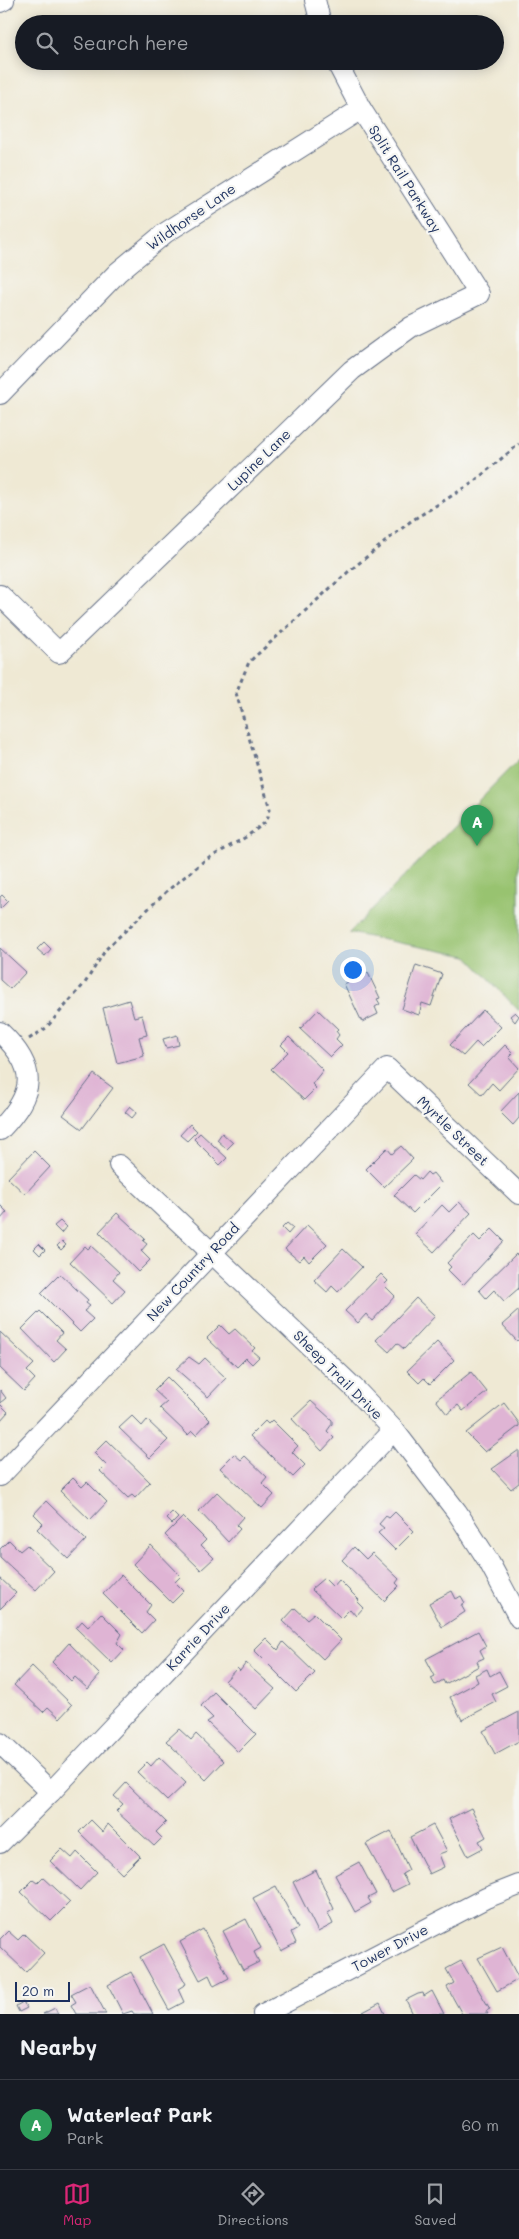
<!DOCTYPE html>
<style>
:root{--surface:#171b24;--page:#242831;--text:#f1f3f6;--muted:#9ea1a6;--line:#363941;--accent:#db2777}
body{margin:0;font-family:Mali,sans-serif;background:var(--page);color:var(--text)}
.scale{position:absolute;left:15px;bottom:12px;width:55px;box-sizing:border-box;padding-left:5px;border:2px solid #1b2f5e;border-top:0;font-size:14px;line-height:18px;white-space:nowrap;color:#1b2f5e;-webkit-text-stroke:4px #f6f6f2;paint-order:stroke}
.you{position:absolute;left:352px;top:969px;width:18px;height:18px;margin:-12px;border:4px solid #fff;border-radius:50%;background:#1a73e8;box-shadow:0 0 0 8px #1a73e833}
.badge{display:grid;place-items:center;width:32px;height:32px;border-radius:50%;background:var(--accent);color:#fff;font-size:16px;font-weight:700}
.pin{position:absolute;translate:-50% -41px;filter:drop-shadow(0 1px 2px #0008)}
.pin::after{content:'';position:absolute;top:26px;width:18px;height:15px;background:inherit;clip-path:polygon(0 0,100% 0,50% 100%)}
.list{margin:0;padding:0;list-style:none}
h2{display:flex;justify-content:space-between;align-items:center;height:65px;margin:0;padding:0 20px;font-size:21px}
h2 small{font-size:16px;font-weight:400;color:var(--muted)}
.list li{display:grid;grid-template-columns:32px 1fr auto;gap:15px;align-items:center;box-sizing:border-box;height:90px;padding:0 20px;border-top:1px solid var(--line)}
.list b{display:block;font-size:19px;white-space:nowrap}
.list p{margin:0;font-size:16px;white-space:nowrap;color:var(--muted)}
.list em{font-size:16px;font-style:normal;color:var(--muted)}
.icon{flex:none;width:28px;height:28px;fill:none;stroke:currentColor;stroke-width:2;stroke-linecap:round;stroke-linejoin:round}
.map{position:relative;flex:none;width:519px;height:2014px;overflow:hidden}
.search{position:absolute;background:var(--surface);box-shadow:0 2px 12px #0003;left:15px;right:15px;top:15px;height:55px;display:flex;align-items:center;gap:12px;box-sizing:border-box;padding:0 18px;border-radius:28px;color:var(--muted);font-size:19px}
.sheet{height:155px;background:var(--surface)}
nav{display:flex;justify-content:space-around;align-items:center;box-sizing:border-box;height:70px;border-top:1px solid var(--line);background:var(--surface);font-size:14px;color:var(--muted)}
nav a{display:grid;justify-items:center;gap:2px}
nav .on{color:var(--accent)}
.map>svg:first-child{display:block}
</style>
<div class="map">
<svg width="519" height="2014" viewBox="0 0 519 2014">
<rect width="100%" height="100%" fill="#f6f6f2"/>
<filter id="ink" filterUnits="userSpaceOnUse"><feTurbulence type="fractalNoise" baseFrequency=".02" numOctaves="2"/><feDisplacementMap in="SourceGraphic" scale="10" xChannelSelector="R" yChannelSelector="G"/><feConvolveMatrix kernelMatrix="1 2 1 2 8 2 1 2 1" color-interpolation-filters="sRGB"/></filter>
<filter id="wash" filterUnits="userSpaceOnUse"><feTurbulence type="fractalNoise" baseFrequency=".0096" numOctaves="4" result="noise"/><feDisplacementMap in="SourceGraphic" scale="20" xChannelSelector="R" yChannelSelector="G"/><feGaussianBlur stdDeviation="1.12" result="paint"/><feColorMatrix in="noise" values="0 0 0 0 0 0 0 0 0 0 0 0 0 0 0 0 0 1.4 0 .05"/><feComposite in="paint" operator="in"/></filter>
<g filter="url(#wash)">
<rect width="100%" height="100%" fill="#efe9d4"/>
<!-- green -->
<path fill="#98c370" stroke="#5a7967" d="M519 759V1011L467 956 349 933Z"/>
<g id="blocks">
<!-- building -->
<g fill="#dfb4d4">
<path d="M2 895 8 901 0 909V897Z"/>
<path d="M44 942 51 949 45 956 37 949Z"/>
<path d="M0 948 26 972 10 989 0 980Z"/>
<path d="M416 965 442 974 431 1006 422 1003 419 1015 402 1009Z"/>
<path d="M368 973 380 998 377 999 380 1004 375 1007 378 1014 362 1022 344 984Z"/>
<path d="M129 1000 134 1017 142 1015 147 1035 139 1037 144 1056 117 1063 103 1008Z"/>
<path d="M318 1010 338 1029 336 1031 339 1035 336 1039 342 1045 330 1057 300 1029Z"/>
<path d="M483 1010 501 1027 481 1047 476 1042 463 1056 450 1045Z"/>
<path d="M515 1012 519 1016 515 1022 510 1016Z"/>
<path d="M177 1035 179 1045 166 1048 163 1039Z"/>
<path d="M289 1037 323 1070 312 1084 316 1088 304 1100 271 1069 288 1052 281 1045Z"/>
<path d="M505 1045 513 1053 509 1057 519 1068 499 1090 492 1083 482 1095 469 1083Z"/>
<path d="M94 1074 113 1088 82 1129 63 1115Z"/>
<path d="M519 1092V1118L513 1125 500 1112Z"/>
<path d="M130 1106 137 1112 132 1118 125 1112Z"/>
<path d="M190 1124 197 1131 187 1141 180 1135Z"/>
<path d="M200 1133 227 1158 220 1165 194 1139Z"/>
<path d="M222 1133 233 1143 227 1149 217 1140Z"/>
<path d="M401 1146 413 1159 384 1187 366 1169 387 1148 392 1154Z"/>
<path d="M34 1151 50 1167 25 1194 8 1178Z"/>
<path d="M427 1172 430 1175 433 1173 442 1184 413 1213 394 1195 414 1175 420 1180Z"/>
<path d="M459 1202 471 1213 434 1252 415 1234 442 1205 449 1212Z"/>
<path d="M0 1205 7 1212 0 1220Z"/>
<path d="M117 1213 145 1239 143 1241 147 1244 141 1251 150 1260 138 1272 99 1232Z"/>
<path d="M60 1221 66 1227 61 1233 54 1226Z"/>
<path d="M287 1223 293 1228 288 1234 282 1228Z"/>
<path d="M307 1225 327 1244 309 1262 304 1256 299 1261 285 1249Z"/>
<path d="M492 1229 504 1241 463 1285 448 1270 451 1267 447 1263 474 1235 480 1241Z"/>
<path d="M62 1241 66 1245 61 1250 57 1246Z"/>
<path d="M39 1244 45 1250 40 1255 34 1249Z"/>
<path d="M85 1246 88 1249 91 1246 119 1272 113 1279 125 1290 113 1303 70 1262Z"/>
<path d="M343 1249 362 1267 338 1292 332 1286 327 1292 314 1280Z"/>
<path d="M516 1254 519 1257V1288L504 1301 494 1290 486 1298 479 1290Z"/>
<path d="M60 1274 88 1300 86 1303 90 1306 84 1311 93 1319 80 1332 41 1293Z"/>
<path d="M381 1274 388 1281 384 1285 395 1296 372 1321 366 1314 358 1323 345 1311Z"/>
<path d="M416 1298 435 1316 404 1349 397 1343 389 1352 376 1340Z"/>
<path d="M519 1310V1339L517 1341 502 1325Z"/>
<path d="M40 1311 62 1333 56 1340 66 1349 54 1362 22 1329Z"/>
<path d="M220 1325 229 1334 235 1329 255 1348 252 1351 259 1357 252 1364 246 1358 237 1367 207 1338Z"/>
<path d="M0 1332 34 1364 27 1371 35 1379 24 1391 0 1368Z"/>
<path d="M437 1342 454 1360 430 1384 424 1378 419 1383 407 1371Z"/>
<path d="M189 1357 199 1364 205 1358 226 1378 208 1397 176 1369Z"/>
<path d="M471 1372 487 1392 463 1411 458 1405 447 1414 436 1400Z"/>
<path d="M167 1377 210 1420 196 1435 192 1431 188 1435 160 1408 167 1402 154 1390Z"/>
<path d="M0 1390 6 1398 0 1403Z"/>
<path d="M311 1401 332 1420V1424L327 1431 334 1438 322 1451 292 1419Z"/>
<path d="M504 1403 519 1423V1426L485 1452 466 1433Z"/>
<path d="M0 1404 8 1412 0 1421Z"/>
<path d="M132 1416 142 1426 147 1420 168 1440 150 1458 119 1428Z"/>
<path d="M272 1420 298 1446 292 1452 305 1465 293 1477 250 1436 265 1421 268 1424Z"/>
<path d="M107 1440 150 1482 135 1498 132 1495 128 1498 100 1471 106 1465 94 1453Z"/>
<path d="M519 1450V1483L511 1489 492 1469Z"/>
<path d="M234 1454 241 1460 245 1456 267 1477 262 1483 274 1495 262 1508 220 1468Z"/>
<path d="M73 1478 82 1487 87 1482 107 1502 90 1520 60 1491Z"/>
<path d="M217 1492 243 1517 236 1525 240 1529 228 1542 199 1511Z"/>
<path d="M46 1501 86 1540 68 1559 37 1529 43 1523 34 1514Z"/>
<path d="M172 1512 178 1518 172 1524 166 1518Z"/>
<path d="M395 1512 414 1531 395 1550 378 1533 384 1528 379 1524 386 1516 389 1518Z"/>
<path d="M183 1517 206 1540 201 1545 214 1558 201 1570 165 1535Z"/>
<path d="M9 1540 20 1551 27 1545 54 1571 36 1590 0 1557V1549Z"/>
<path d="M151 1545 181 1576 175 1582 184 1591 172 1603 133 1564Z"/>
<path d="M354 1547 366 1559 372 1553 399 1579 396 1583 399 1586 384 1601 342 1560Z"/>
<path d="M121 1575 151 1605 146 1612 154 1620 142 1633 103 1594Z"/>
<path d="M0 1578 16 1593 0 1609Z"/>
<path d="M324 1578 333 1587 339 1580 359 1600 357 1602 363 1608 356 1616 350 1609 341 1618 311 1589Z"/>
<path d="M452 1591 456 1599 461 1596 465 1603 461 1605 465 1612 442 1627 429 1603Z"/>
<path d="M295 1608 307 1619 314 1613 341 1640 323 1659 283 1621Z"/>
<path d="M101 1613 122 1634 117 1643 124 1650 112 1663 76 1628 82 1621 88 1627Z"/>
<path d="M478 1631 486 1646 480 1650 484 1658 477 1661 479 1666 445 1684 443 1680 435 1685 431 1678 435 1676 426 1659Z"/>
<path d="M266 1638 278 1650 283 1642 315 1673 296 1692 254 1650Z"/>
<path d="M69 1643 100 1675 88 1689 75 1677 71 1681 52 1662Z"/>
<path d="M246 1663 275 1689 256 1709 225 1681 237 1668 240 1671Z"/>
<path d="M32 1666 72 1705 60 1718 48 1707 43 1712 14 1685Z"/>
<path d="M487 1669 490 1676 499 1671 507 1686 492 1694 496 1702 462 1720 450 1697 478 1682 475 1675Z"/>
<path d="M214 1692 256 1734 238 1752 207 1722 213 1718 201 1706Z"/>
<path d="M519 1712V1741L495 1754 483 1731Z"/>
<path d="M179 1729 191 1740 196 1734 224 1761 206 1780 166 1741Z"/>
<path d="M159 1757 186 1783 167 1801 137 1772 147 1762 151 1766Z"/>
<path d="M126 1783 166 1822 156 1832 162 1838 154 1846 116 1811 123 1804 114 1796Z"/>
<path d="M471 1808 486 1837 479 1841 483 1848 468 1856 449 1819Z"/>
<path d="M91 1820 103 1832 108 1824 140 1856 122 1874 79 1832Z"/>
<path d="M433 1825 447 1851 439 1854 444 1867 429 1874 410 1837Z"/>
<path d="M391 1831 409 1870 402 1874 408 1884 392 1892 366 1844Z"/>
<path d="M62 1849 72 1858 77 1852 97 1872 80 1890 50 1861Z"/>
<path d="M359 1862 376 1894 368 1898 371 1903 355 1912 335 1875Z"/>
<path d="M316 1870 334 1909 328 1913 333 1924 318 1932 293 1882Z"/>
<path d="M43 1877 70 1902 51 1921 21 1892 33 1880 37 1883Z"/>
<path d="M276 1886 298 1928 291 1932 296 1943 281 1951 253 1898Z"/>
<path d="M246 1919 261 1948 254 1952 259 1962 243 1970 223 1931Z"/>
<path d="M203 1929 229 1978 214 1986 209 1975 200 1980 180 1942Z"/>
<path d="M8 1931 18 1940 24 1934 44 1953 26 1972 0 1947V1939Z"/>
<path d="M164 1944 186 1984 178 1989 184 2002 169 2010 140 1957Z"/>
<path d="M502 1947 519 1979 497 1991 478 1958Z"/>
<path d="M461 1961 490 2009 486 2011 488 2014H462L447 1987 454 1983 446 1969Z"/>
<path d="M131 1972 153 2014H134L132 2011 123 2014 108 1985Z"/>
<path d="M90 1984 106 2014H76L71 2005 76 2002 71 1994Z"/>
<path d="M432 1991 444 2014H413L406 2000 418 1994 423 1993 424 1996Z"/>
<path d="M23 2002 27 2008 19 2012 16 2006Z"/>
<path d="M380 2003 385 2014H365L363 2012Z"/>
<path d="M55 2008 58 2014H43Z"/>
</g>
</g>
</g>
<g filter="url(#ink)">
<use href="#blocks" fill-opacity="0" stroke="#657087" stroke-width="1"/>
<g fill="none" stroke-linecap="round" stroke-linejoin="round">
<defs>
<g id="minor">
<path d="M315 0 321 24"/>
<path d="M0 2 4 0"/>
<path d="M0 394 118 272 165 233 361 109"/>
<path d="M0 595 59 653 352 370 411 327 479 294 361 109 336 61"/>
<path d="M0 1032C38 1068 36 1092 0 1130"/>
<path d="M119 1165 353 1387 394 1430 457 1512 489 1562 519 1618"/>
<path d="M0 1476 387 1068 519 1194"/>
<path d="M0 1743 51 1792"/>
<path d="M0 1843 51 1792 394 1430"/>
<path d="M263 2014 486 1898 519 1885"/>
</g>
</defs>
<!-- minor casing -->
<use href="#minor" stroke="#657087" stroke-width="22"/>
<!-- path -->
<path stroke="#657087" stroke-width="3" stroke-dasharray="4 4" stroke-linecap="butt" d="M29 1039 46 1028 85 983 106 949 167 891 204 861 246 837 267 821 270 809 236 693 249 662 348 572 411 521 471 484 519 444"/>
<!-- minor -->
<use href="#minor" stroke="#fff" stroke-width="20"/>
</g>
</g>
<g text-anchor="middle" stroke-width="4.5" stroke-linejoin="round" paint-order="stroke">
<!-- street labels -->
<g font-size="14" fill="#1b2f5e" stroke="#f6f6f2">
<text transform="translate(405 179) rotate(58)" y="5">Split Rail Parkway</text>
<text transform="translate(191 217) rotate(-35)" y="5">Wildhorse Lane</text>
<text transform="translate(259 460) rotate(-44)" y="5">Lupine Lane</text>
<text transform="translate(453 1131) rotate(44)" y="5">Myrtle Street</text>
<text transform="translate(193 1272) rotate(-47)" y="5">New Country Road</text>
<text transform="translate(338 1375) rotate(45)" y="5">Sheep Trail Drive</text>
<text transform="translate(198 1637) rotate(-47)" y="5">Karrie Drive</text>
<text transform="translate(390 1948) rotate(-28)" y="5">Tower Drive</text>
</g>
</g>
</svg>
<div class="scale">20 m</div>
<div class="you"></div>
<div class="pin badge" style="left:477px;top:846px;background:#2e9e5b">A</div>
<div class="search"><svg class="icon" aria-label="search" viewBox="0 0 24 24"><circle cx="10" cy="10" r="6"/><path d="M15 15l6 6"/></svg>Search here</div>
</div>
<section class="sheet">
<h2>Nearby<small></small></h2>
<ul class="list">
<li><span class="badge" style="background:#2e9e5b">A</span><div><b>Waterleaf Park</b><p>Park</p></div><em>60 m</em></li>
</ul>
</section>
<nav>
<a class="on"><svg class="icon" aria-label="map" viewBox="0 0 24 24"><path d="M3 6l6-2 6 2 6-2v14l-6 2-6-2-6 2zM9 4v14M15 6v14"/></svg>Map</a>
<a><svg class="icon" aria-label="directions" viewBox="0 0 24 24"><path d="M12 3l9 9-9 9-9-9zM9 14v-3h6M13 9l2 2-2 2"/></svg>Directions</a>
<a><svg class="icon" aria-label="saved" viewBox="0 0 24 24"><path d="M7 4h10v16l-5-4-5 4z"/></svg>Saved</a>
</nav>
